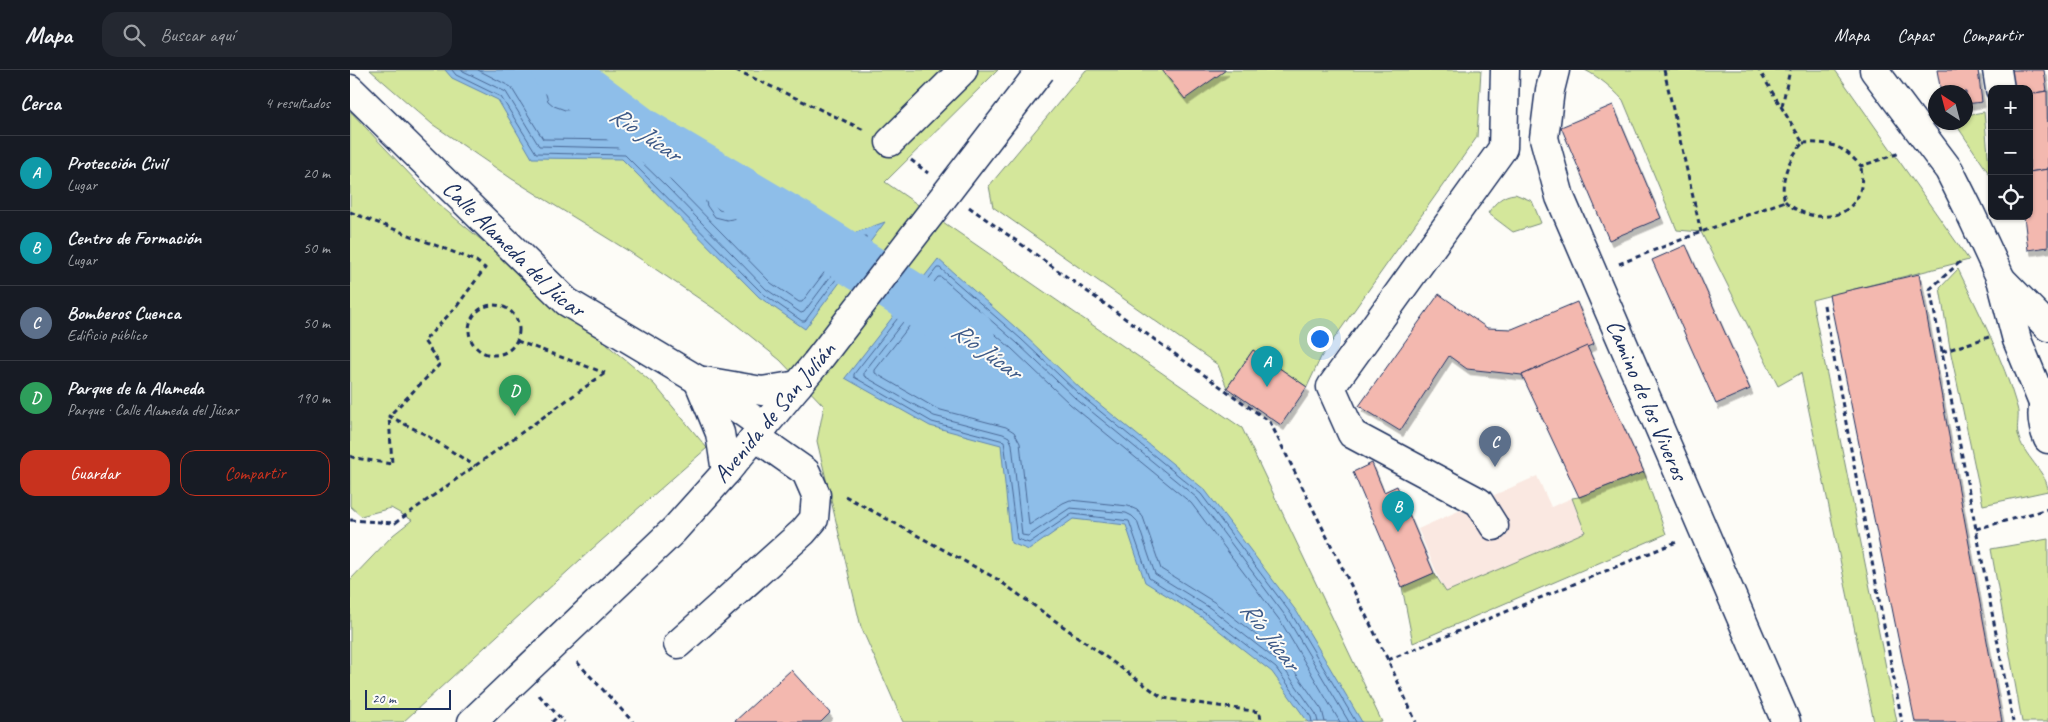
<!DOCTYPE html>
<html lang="es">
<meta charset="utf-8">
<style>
:root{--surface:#171b24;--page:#242831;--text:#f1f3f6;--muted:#9ea1a6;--line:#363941;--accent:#c8321e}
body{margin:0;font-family:Caveat,sans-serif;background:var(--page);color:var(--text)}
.controls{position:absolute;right:15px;top:15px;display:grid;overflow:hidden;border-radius:10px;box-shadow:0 1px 4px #0004}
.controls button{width:45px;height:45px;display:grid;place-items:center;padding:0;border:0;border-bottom:1px solid var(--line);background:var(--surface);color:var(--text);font:25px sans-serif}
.compass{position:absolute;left:1578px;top:15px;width:45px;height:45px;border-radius:50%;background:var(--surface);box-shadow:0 1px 4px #0004;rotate:324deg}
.scale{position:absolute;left:15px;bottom:12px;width:86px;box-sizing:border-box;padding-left:5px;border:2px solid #1b2f5e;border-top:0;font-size:14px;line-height:18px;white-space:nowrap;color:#1b2f5e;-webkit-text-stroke:4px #fdfcf7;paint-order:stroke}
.you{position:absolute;left:969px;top:268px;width:18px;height:18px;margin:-12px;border:4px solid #fff;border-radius:50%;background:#1a73e8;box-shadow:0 0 0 8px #1a73e833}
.badge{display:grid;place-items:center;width:32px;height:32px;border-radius:50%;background:var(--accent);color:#fff;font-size:16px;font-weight:700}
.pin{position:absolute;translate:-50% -41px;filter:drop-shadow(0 1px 2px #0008)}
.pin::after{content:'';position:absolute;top:26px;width:18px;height:15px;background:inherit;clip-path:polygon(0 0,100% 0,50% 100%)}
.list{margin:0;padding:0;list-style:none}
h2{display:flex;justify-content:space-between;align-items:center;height:65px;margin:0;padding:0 20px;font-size:21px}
h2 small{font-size:16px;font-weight:400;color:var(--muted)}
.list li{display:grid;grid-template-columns:32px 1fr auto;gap:15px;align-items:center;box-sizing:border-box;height:75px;padding:0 20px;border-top:1px solid var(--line)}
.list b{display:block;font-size:19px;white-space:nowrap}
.list p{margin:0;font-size:16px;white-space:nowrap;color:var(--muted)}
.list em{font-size:16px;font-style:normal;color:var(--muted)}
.actions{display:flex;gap:10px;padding:15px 20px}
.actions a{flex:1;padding:11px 0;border:1px solid var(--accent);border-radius:15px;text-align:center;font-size:18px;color:var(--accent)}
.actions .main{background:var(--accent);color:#fff}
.icon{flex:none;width:28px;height:28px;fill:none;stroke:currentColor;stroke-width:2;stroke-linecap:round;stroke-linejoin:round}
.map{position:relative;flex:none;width:1698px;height:652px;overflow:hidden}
header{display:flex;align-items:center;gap:30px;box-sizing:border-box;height:70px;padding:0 25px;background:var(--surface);border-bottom:1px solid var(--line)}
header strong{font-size:24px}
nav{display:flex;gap:28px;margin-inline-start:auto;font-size:18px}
.search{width:350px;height:45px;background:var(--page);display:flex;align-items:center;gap:12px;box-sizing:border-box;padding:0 18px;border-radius:15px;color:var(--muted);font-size:19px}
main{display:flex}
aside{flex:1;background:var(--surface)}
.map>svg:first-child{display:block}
</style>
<header>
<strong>Mapa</strong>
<div class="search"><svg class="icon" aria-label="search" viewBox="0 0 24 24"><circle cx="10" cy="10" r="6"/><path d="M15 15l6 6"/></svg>Buscar aquí</div>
<nav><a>Mapa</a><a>Capas</a><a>Compartir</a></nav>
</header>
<main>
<aside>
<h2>Cerca<small>4 resultados</small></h2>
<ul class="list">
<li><span class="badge" style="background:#0f9aa8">A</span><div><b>Protección Civil</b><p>Lugar</p></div><em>20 m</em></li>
<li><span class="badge" style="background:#0f9aa8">B</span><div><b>Centro de Formación</b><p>Lugar</p></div><em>50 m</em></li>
<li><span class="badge" style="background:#5c6f8a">C</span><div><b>Bomberos Cuenca</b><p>Edificio público</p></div><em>50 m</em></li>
<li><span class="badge" style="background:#2e9e5b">D</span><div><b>Parque de la Alameda</b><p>Parque · Calle Alameda del Júcar</p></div><em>190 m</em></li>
</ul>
<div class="actions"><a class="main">Guardar</a><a>Compartir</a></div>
</aside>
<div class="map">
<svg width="1698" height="652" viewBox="0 0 1698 652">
<defs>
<filter id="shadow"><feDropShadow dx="3" dy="5.5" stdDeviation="0" flood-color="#0004"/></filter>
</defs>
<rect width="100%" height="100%" fill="#fdfcf7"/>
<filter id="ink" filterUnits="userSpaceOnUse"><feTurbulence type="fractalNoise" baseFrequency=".02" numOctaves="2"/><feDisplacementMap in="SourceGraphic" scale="10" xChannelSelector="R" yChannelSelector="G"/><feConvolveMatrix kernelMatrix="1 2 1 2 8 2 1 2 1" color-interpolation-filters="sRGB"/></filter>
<g filter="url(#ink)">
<!-- built -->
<path fill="#fae8e1" d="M1187 406 1201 437 1222 428 1235 462 1095 522 1068 459Z"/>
<!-- green -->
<g fill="#d4e79b" stroke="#788b7c">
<path d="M20 0H648L535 112 892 358 1032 652H553L511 557 467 371 474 336 430 290 378 248 280 182 162 109 82 54Z"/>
<path d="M736 0H1131L1127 67 971 287 957 317 903 280 877 318 868 295 643 137 639 116Z"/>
<path d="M1235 0H1485L1619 190 1462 230 1547 652H1524L1451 303 1428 316 1351 162 1327 160 1273 30C1261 17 1250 8 1235 0Z"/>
<path d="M0 41 87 133 304 314 357 378 242 479 53 652H0V510L43 465 62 450 41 438 11 446 0 436Z"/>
<path d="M1634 42 1640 105 1605 53 1616 52V45Z"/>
<path d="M1165 124 1182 131 1191 153 1163 162 1138 143C1145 133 1152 125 1165 124Z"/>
<path d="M1608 199C1630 244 1653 289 1667 337 1670 346 1666 356 1668 364 1672 385 1698 403 1698 421L1633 435 1601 284 1590 218Z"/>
<path d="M1294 402 1316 464 1063 573 1052 517 1084 503 1096 522 1235 462 1222 428 1229 427Z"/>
<path d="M1698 469V652H1672L1641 479Z"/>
</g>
<!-- water -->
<g fill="#8ebee9" stroke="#6085b1">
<path d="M95 0H221L213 21 264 18 359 80 386 96 368 103 375 131 418 123 461 146 501 164 535 152 455 259 409 227 272 89 182 88 148 30 102 8Z"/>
<path d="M588 189 674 265 732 320 855 420 947 542 1012 652H958L922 602 853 548 795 512 776 455 723 449 679 480 661 473 651 375 580 356 495 308Z"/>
</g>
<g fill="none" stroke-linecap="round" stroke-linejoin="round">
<!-- shore -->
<g stroke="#496896" stroke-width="1">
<path d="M102 0 106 5 151 27 186 83 275 85 412 223 452 251H455L516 169V166L499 169 459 151 417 129 373 135 370 132 363 104 365 100 371 96V93L263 24 212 25 209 19 216 0"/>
<path d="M111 0 156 22 189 76 272 78 279 80 317 117 416 219 451 243 454 242 501 179 500 176 456 157 416 135 378 142 369 140 364 134 357 107 359 93 261 30 215 32C196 29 204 12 209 0"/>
<path d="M128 0 161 17 193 69 273 70 285 75 322 112 421 213 449 232H452L489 183 488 179 415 143 377 150 365 147 357 136 350 108 349 97 259 38 215 40 204 36 198 31 195 21 201 0"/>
<path d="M962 652 961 647 926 598 856 544 799 508 779 451 722 444 679 473 667 469 654 371 582 352 504 307V304L587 198H590L671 269 729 324 851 424 942 545 1006 652"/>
<path d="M968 652 966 644 930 593 860 538 805 504 787 451 782 446 776 443 720 438 678 466 672 465 662 374 659 367 653 364 584 346 514 306V302L588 207H591L667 273 725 328 847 428 937 548 999 652"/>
<path d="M975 652 972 640 935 588 864 532 811 499 793 447 787 440 778 436 720 430 713 433 679 455 670 373 664 362 656 357 587 339 525 303V300L589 218H592L662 279 720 334 841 433 931 552 990 652"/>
</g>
<!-- river -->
<path stroke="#8ebee9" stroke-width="51" d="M207 0 291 63 453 159 619 264"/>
</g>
<!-- building -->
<g fill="#f3b8af" stroke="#1b2f5e" filter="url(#shadow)">
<path d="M812 0H876L835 29Z"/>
<path d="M1587 0H1628L1632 32 1616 34V22H1591Z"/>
<path d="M1653 0H1694L1697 21 1679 24V19H1655Z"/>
<path d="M1697 21 1698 99 1679 102V24Z"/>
<path d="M1263 35 1311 148 1259 170 1211 57Z"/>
<path d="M1698 99V177L1678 180 1674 146H1679V102Z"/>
<path d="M1336 175 1400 319 1366 334 1302 190Z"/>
<path d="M1569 204 1652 652H1565L1479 225Z"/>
<path d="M1089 224 1137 258 1162 259 1227 232 1244 274 1172 305 1117 299 1099 286 1050 361 1009 336Z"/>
<path d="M1237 276 1294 402 1229 427 1172 305Z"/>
<path d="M903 280 957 317 931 355 877 318Z"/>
<path d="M1022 393 1034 422 1047 416 1084 503 1052 517 1003 402Z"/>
<path d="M441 600 480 643 471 652H384Z"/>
</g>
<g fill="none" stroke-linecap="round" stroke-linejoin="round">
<defs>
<g id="minor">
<path id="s1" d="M1205 0 1200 20 1194 68 1210 127 1436 652"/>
<path d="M1524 0 1599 100 1618 138 1651 209 1667 270 1693 333"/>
<path d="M1647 0 1650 19"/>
<path id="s2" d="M0 19 217 232 348 310 414 357"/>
<path d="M540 72 613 0"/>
<path d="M1651 209 1698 257"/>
<path d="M348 310 370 363 376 402"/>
<path d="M354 311 412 321 448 315"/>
<path d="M1698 322C1690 338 1691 353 1698 369"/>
<path d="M1144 456 1129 432 1002 364 981 317 1153 78 1155 0"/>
<path d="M328 574 453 462 464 449 466 425 456 402 406 367"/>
<path d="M122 652 324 460 376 402 466 293"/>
</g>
</defs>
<!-- minor casing -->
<use href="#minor" stroke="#1b2f5e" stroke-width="31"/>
<!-- path -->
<g stroke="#1b2f5e" stroke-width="3" stroke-dasharray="5 4" stroke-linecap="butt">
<path d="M386 0 514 60"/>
<path d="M1314 0 1351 162"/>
<path d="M1432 36 1440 0"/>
<path d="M1453 73C1481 72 1492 75 1511 96L1550 83"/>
<path d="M561 90 578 103"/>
<path d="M1435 131C1453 149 1489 154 1505 131 1513 120 1512 108 1511 96"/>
<path d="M619 137 920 352 1038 590 1066 652"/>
<path d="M0 142 126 191 135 198 107 236 74 271 90 294 39 346"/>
<path d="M1610 192 1580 219 1663 652"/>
<path d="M1269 194 1351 162 1435 131C1429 111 1439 88 1453 73L1409 0"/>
<circle cx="144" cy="260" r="25"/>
<path d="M1474 235 1552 652"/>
<path d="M167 271 255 303"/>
<path d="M1592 282 1639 267"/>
<path d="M0 386 5 388 42 394 39 346 76 365 125 396"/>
<path d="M495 426 647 509 813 628 910 642 911 652"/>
<path d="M0 450 45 453 255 303"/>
<path d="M1626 459 1698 439"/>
<path d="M1038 590 1329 471"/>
<path d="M227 592 283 652"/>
<path d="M189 625 214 652"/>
<path d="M202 652 208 646"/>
</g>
<!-- minor -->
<use href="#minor" stroke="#fdfcf7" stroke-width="28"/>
<defs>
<path id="minor-bridge" d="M466 293 691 0"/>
</defs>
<!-- minor-bridge casing -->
<use href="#minor-bridge" stroke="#1b2f5e" stroke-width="31" stroke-linecap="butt"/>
<!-- minor-bridge -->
<use href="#minor-bridge" stroke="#fdfcf7" stroke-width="28"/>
</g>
</g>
<g text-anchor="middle" stroke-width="4" stroke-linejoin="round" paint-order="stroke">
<!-- street labels -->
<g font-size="24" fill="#1b2f5e" stroke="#fdfcf7">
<text dy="8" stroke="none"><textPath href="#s2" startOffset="229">Calle Alameda del Júcar</textPath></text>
<text dy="8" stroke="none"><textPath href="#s1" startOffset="351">Camino de los Viveros</textPath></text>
<text transform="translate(424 342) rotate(-50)" y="8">Avenida de San Julián</text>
</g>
<!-- water labels -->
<g font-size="25" font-style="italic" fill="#3e5a88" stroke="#fdfcf7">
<text transform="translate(296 63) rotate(34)" y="9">Río Júcar</text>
<text transform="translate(637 280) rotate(36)" y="9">Río Júcar</text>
<text transform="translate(921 565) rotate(52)" y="9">Río Júcar</text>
</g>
</g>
</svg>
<div class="controls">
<button>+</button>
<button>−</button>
<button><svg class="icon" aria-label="locate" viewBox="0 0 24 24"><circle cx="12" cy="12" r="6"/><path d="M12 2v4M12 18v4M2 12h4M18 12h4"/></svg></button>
</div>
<svg class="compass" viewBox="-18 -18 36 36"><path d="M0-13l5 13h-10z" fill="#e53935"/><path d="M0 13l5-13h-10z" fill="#9ea1a6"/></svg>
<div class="scale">20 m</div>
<div class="you"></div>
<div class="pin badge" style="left:917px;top:317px;background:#0f9aa8">A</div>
<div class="pin badge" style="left:1048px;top:462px;background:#0f9aa8">B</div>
<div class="pin badge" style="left:1145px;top:397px;background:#5c6f8a">C</div>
<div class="pin badge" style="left:165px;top:346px;background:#2e9e5b">D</div>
</div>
</main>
